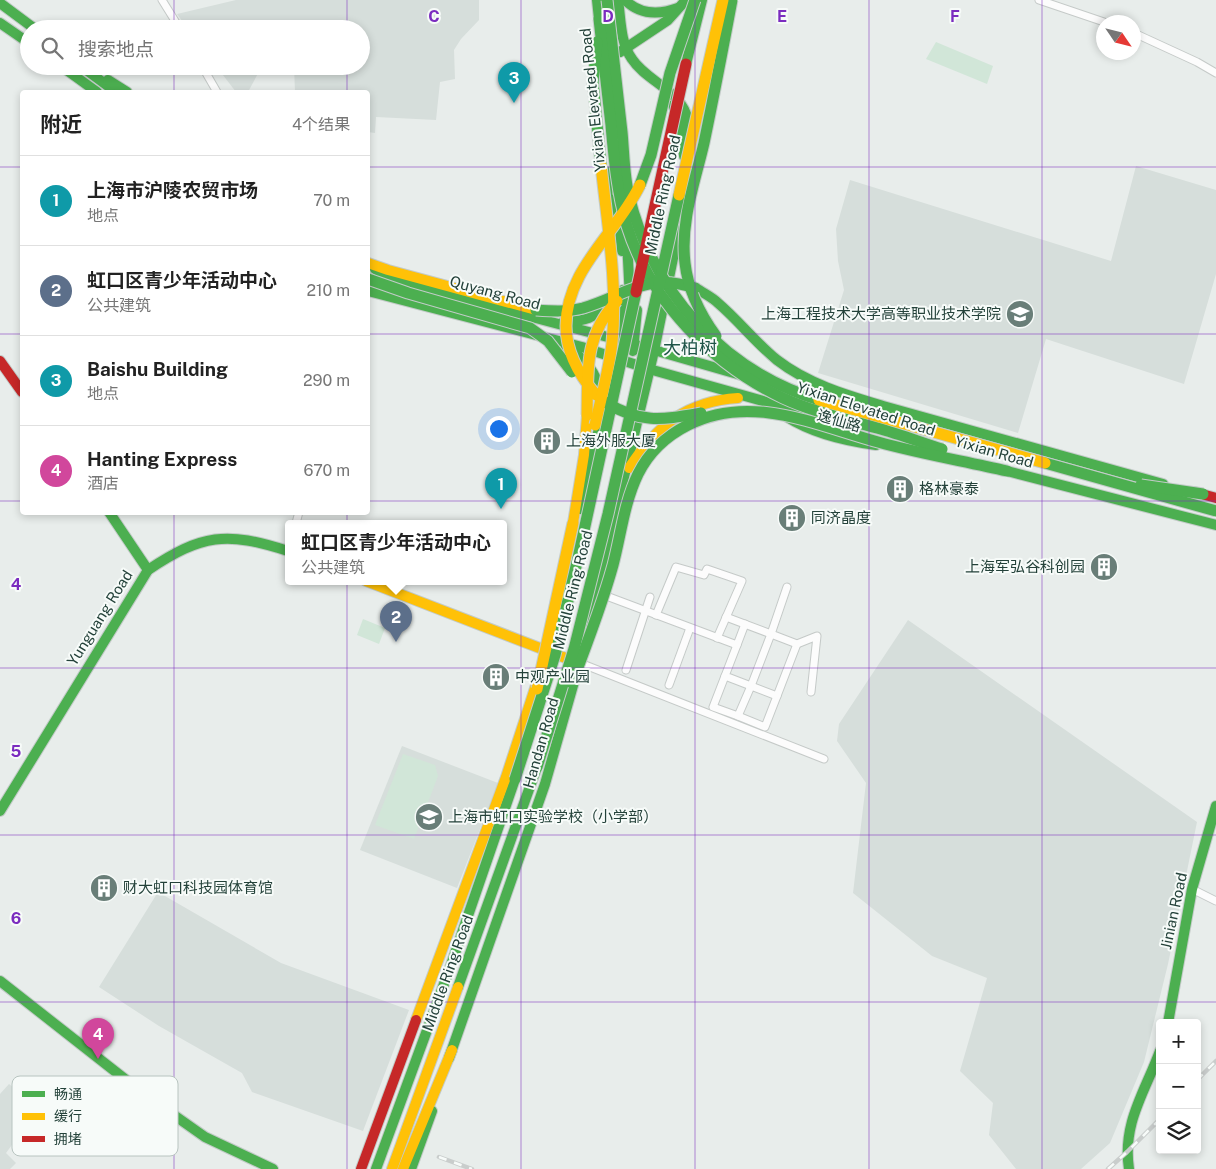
<!DOCTYPE html>
<html lang="zh">
<meta charset="utf-8">
<style>
:root{--surface:#fff;--page:#f2f2f2;--text:#222;--muted:#767676;--line:#e0e0e0;--accent:#697e78}
body{margin:0;font-family:"Public Sans","Noto Sans SC",sans-serif;background:var(--page);color:var(--text)}
.controls{position:absolute;right:15px;bottom:15px;display:grid;overflow:hidden;border-radius:5px;box-shadow:0 2px 8px #0003}
.controls button{width:45px;height:45px;display:grid;place-items:center;padding:0;border:0;border-bottom:1px solid var(--line);background:var(--surface);color:var(--text);font:25px sans-serif}
.compass{position:absolute;left:1096px;top:15px;width:45px;height:45px;border-radius:50%;background:var(--surface);box-shadow:0 2px 8px #0003;rotate:125deg}
.you{position:absolute;left:498px;top:428px;width:18px;height:18px;margin:-12px;border:4px solid #fff;border-radius:50%;background:#1a73e8;box-shadow:0 0 0 8px #1a73e833}
.badge{display:grid;place-items:center;width:32px;height:32px;border-radius:50%;background:var(--accent);color:#fff;font-size:16px;font-weight:700}
.pin{position:absolute;translate:-50% -41px;filter:drop-shadow(0 1px 2px #0008)}
.pin::after{content:'';position:absolute;top:26px;width:18px;height:15px;background:inherit;clip-path:polygon(0 0,100% 0,50% 100%)}
.popup{position:absolute;left:285px;top:520px;width:222px;height:65px;box-sizing:border-box;display:grid;place-content:center;border-radius:5px;background:var(--surface);filter:drop-shadow(0 1px 4px #0005);font-size:16px;white-space:nowrap;color:var(--muted)}
.popup b{font-size:19px;color:var(--text)}
.popup::after{content:'';position:absolute;left:50%;top:100%;margin-left:-10px;border:10px solid transparent;border-top-color:var(--surface)}
.list{margin:0;padding:0;list-style:none}
h2{display:flex;justify-content:space-between;align-items:center;height:65px;margin:0;padding:0 20px;font-size:21px}
h2 small{font-size:16px;font-weight:400;color:var(--muted)}
.list li{display:grid;grid-template-columns:32px 1fr auto;gap:15px;align-items:center;box-sizing:border-box;height:90px;padding:0 20px;border-top:1px solid var(--line)}
.list b{display:block;font-size:19px;white-space:nowrap}
.list p{margin:0;font-size:16px;white-space:nowrap;color:var(--muted)}
.list em{font-size:16px;font-style:normal;color:var(--muted)}
.icon{flex:none;width:28px;height:28px;fill:none;stroke:currentColor;stroke-width:2;stroke-linecap:round;stroke-linejoin:round}
.map{position:relative;flex:none;width:1216px;height:1169px;overflow:hidden}
.search{position:absolute;background:var(--surface);box-shadow:0 2px 8px #0003;left:20px;top:20px;width:350px;height:55px;display:flex;align-items:center;gap:12px;box-sizing:border-box;padding:0 18px;border-radius:28px;color:var(--muted);font-size:19px}
.panel{position:absolute;background:var(--surface);box-shadow:0 2px 8px #0003;left:20px;top:90px;width:350px;height:425px;border-radius:5px}
.map>svg:first-child{display:block}
</style>
<div class="map">
<svg width="1216" height="1169" viewBox="0 0 1216 1169">
<rect width="100%" height="100%" fill="#e8edeb"/>
<!-- built -->
<g fill="#d6dedb">
<path d="M236 0H479V20L461 39 454 50 455 79 440 82 436 120 376 117 375 133 368 132V92H295L294 66H361V29H188L177 14Z"/>
<path d="M216 66H262L248 92H236Z"/>
<path d="M1136 166 1216 190V274L1184 384 1046 339 1018 433 818 373 844 290 838 261 836 229 850 180 1111 261Z"/>
<path d="M908 620 1197 822 1168 964 1144 1062 1110 1143 1081 1169H1016L989 1135 993 1103 960 1071 987 978 932 956 853 893 866 783 837 741 839 724Z"/>
<path d="M402 746 498 783 457 888 360 850Z"/>
<path d="M158 892 281 963 409 1010 363 1131 252 1092 242 1073 159 1026 99 987Z"/>
<path d="M9 1084 39 1108 6 1153 16 1163 10 1169H0V1094Z"/>
</g>
<!-- green -->
<g fill="#d1e6d8">
<path d="M936 42 993 66 987 84 926 59Z"/>
<path d="M363 619 385 628 379 644 357 635Z"/>
<path d="M403 754 435 765 438 776 414 839 375 825Z"/>
</g>
<g fill="none" stroke-linecap="round" stroke-linejoin="round">
<defs>
<g id="street">
<path d="M162 0 180 29"/>
<path d="M1039 0 1104 22"/>
<path d="M1134 33 1197 62 1216 73"/>
<path d="M202 66 217 92"/>
<path d="M296 523 299 512"/>
<path d="M787 587 771 634 797 644 817 636 811 692"/>
<path d="M601 594 737 645 745 624"/>
<path d="M656 615 676 567 704 575 707 569 742 581 717 638"/>
<path d="M726 617 771 634 751 686 725 676 737 645"/>
<path d="M580 663 824 759"/>
<path d="M626 670 650 597"/>
<path d="M725 676 713 707 738 716 751 686 777 696 797 644"/>
<path d="M669 685 690 628"/>
<path d="M738 716 765 727 777 696"/>
<path d="M1192 889 1216 901"/>
</g>
<g id="fast">
<path d="M597 0 599 19"/>
<path d="M618 0C621 20 620 42 632 59 647 82 683 91 688 121 689 125 688 131 688 136"/>
<path d="M625 0C640 15 659 15 678 8"/>
<path d="M0 3 35 29"/>
<path d="M0 23 29 43"/>
<path d="M620 52 668 20 686 0"/>
<path d="M686 64 702 0"/>
<path d="M61 66 97 92"/>
<path d="M81 66 116 92"/>
<path d="M108 80 127 92"/>
<path d="M673 105 681 123 684 156"/>
<path d="M607 197 611 171"/>
<path d="M618 215 622 251"/>
<path d="M610 225 615 199"/>
<path d="M630 230 627 240 630 299"/>
<path d="M375 269 392 279 407 284 619 340 741 375"/>
<path d="M696 288C703 293 712 297 718 303 739 321 756 343 777 360 808 384 846 395 883 406L1163 484"/>
<path d="M368 291 582 347 649 369 820 417"/>
<path d="M564 321C583 322 597 318 608 302"/>
<path d="M618 346 622 319 623 290"/>
<path d="M566 347C585 358 596 372 601 394"/>
<path d="M633 351 637 310"/>
<path d="M872 410 927 425"/>
<path d="M787 417C814 434 845 441 876 445"/>
<path d="M1007 471 1216 525"/>
<path d="M581 509 602 415"/>
<path d="M109 512 148 570"/>
<path d="M588 628 654 351 681 219"/>
<path d="M0 811 148 570C202 534 226 531 288 551"/>
<path d="M0 981 144 1094 205 1137 273 1169"/>
<path d="M458 987 537 767"/>
<path d="M1168 1023 1192 889 1216 806"/>
<path d="M449 1058 545 784 576 675"/>
<path d="M376 1169 451 965 515 779"/>
<path d="M411 1169 432 1111"/>
<path d="M1129 1169C1122 1123 1145 1092 1160 1051"/>
</g>
<g id="slow">
<path d="M368 263 388 270 536 310"/>
<path d="M629 468C656 426 687 401 738 398"/>
<path d="M573 523 584 455 587 415"/>
<path d="M366 581 576 662"/>
<path d="M416 1020 506 777 538 679"/>
<path d="M392 1169 458 987"/>
<path d="M403 1169 452 1050"/>
</g>
<g id="jam">
<path d="M0 361 22 392"/>
<path d="M1194 492 1216 498"/>
<path d="M361 1169 416 1020"/>
</g>
</defs>
<!-- street casing -->
<use href="#street" stroke="#c5cac8" stroke-width="9"/>
<!-- fast casing -->
<use href="#fast" stroke="#c3cbc8" stroke-width="12"/>
<!-- slow casing -->
<use href="#slow" stroke="#c3cbc8" stroke-width="12"/>
<!-- jam casing -->
<use href="#jam" stroke="#c3cbc8" stroke-width="12"/>
<!-- street -->
<use href="#street" stroke="#fcfcfc" stroke-width="7"/>
<!-- fast -->
<use href="#fast" stroke="#4caf50" stroke-width="10"/>
<!-- slow -->
<use href="#slow" stroke="#ffc107" stroke-width="10"/>
<!-- jam -->
<use href="#jam" stroke="#c62828" stroke-width="10"/>
<defs>
<g id="rail">
<path d="M1197 1080 1216 1061"/>
<path d="M439 1157 472 1169"/>
<path d="M1108 1169 1127 1152 1160 1119"/>
</g>
</defs>
<!-- rail casing -->
<use href="#rail" stroke="#c9cdcc" stroke-width="4.5"/>
<!-- rail -->
<use href="#rail" stroke="#f7fbf9" stroke-width="2.5" stroke-dasharray="8" stroke-linecap="butt"/>
<defs>
<g id="fast-bridge">
<path d="M607 0C612 44 617 88 622 132 624 153 624 176 629 196 653 293 724 371 819 400"/>
<path d="M599 19C603 54 607 89 611 125 614 158 617 193 627 226 651 302 712 364 783 398 813 412 846 419 877 428 899 434 920 442 942 449"/>
<path d="M597 42 593 82 601 165"/>
<path d="M640 185 651 155 670 73 695 0"/>
<path d="M368 279 408 293 530 328 548 341 572 372"/>
<path d="M536 310C552 311 568 312 583 308 627 295 645 272 695 288"/>
<path d="M716 336C700 314 688 290 685 263 680 222 695 182 704 143 714 95 723 48 732 0"/>
<path d="M605 402C641 424 661 420 701 413"/>
<path d="M1045 463 1216 511"/>
<path d="M1141 485 1203 494"/>
<path d="M572 683C587 644 602 605 613 565 621 535 624 503 638 474 649 452 666 436 688 425 751 393 816 425 878 442 921 454 964 461 1007 471"/>
<path d="M537 767 574 649 608 514 679 195"/>
<path d="M515 779 555 655 578 558 636 292"/>
</g>
<g id="slow-bridge">
<path d="M679 195 723 0"/>
<path d="M596 395C579 375 566 352 566 326 566 269 617 233 640 185"/>
<path d="M819 400 1045 463"/>
<path d="M587 415C588 370 584 336 617 301"/>
<path d="M595 425C601 398 609 370 612 343 618 284 607 223 601 165"/>
<path d="M537 689 573 523"/>
</g>
<path id="jam-bridge" d="M636 292 686 64"/>
</defs>
<!-- fast-bridge casing -->
<use href="#fast-bridge" stroke="#c3ccc9" stroke-width="13" stroke-linecap="butt"/>
<!-- slow-bridge casing -->
<use href="#slow-bridge" stroke="#c3ccc9" stroke-width="13" stroke-linecap="butt"/>
<!-- jam-bridge casing -->
<use href="#jam-bridge" stroke="#c3ccc9" stroke-width="13" stroke-linecap="butt"/>
<!-- fast-bridge -->
<use href="#fast-bridge" stroke="#4caf50" stroke-width="11"/>
<!-- slow-bridge -->
<use href="#slow-bridge" stroke="#ffc107" stroke-width="11"/>
<!-- jam-bridge -->
<use href="#jam-bridge" stroke="#c62828" stroke-width="11"/>
</g>
<!-- grid -->
<path fill="none" stroke="#7b2cbf" stroke-width="1" stroke-opacity="0.55" d="M174 0V29M347 0V29M521 0V1169M695 0V1169M869 0V1169M1042 0V1169M174 66V92M347 66V92M0 167H22M368 167H1216M0 334H22M368 334H1216M0 501H22M368 501H1216M174 512V1169M347 512V1169M0 668H1216M0 835H1216M0 1002H1216"/>
<!-- icons -->
<defs>
<symbol id="school-disc" viewBox="-11 -11 22 22"><circle r="9.5" fill="#697e78" stroke="#f7fbf9"/><path d="M0-5L7-2L0 1L-7-2ZM-4 1L0 2.5L4 1V4Q0 6-4 4Z" fill="#fff"/></symbol>
<symbol id="building-disc" viewBox="-11 -11 22 22"><circle r="9.5" fill="#697e78" stroke="#f7fbf9"/><path d="M-4-6H4V6H1V3H-1V6H-4ZM-2.5-4.3h1.7v1.8h-1.7ZM.8-4.3h1.7v1.8H.8ZM-2.5-1h1.7V.8h-1.7ZM.8-1h1.7V.8H.8Z" fill="#fff"/></symbol>
</defs>
<g fill-rule="evenodd">
<use href="#school-disc" x="1004" y="298" width="32" height="32"/>
<use href="#building-disc" x="531" y="425" width="32" height="32"/>
<use href="#building-disc" x="884" y="473" width="32" height="32"/>
<use href="#building-disc" x="776" y="502" width="32" height="32"/>
<use href="#building-disc" x="1088" y="551" width="32" height="32"/>
<use href="#building-disc" x="480" y="661" width="32" height="32"/>
<use href="#school-disc" x="413" y="801" width="32" height="32"/>
<use href="#building-disc" x="88" y="872" width="32" height="32"/>
</g>
<g text-anchor="middle" stroke-width="4" stroke-linejoin="round" paint-order="stroke">
<!-- street labels -->
<g font-size="15" fill="#24423a" stroke="#f7fbf9">
<text transform="translate(593 100) rotate(-96)" y="5">Yixian Elevated Road</text>
<text transform="translate(663 195) rotate(-78)" y="5">Middle Ring Road</text>
<text transform="translate(495 293) rotate(15)" y="5">Quyang Road</text>
<text transform="translate(866 409) rotate(18)" y="5">Yixian Elevated Road</text>
<text transform="translate(839 421) rotate(16)" y="5">逸仙路</text>
<text transform="translate(994 452) rotate(16)" y="5">Yixian Road</text>
<text transform="translate(573 590) rotate(-76)" y="5">Middle Ring Road</text>
<text transform="translate(100 618) rotate(-58)" y="5">Yunguang Road</text>
<text transform="translate(541 743) rotate(-74)" y="5">Handan Road</text>
<text transform="translate(1174 911) rotate(-78)" y="5">Jinian Road</text>
<text transform="translate(448 973) rotate(-70)" y="5">Middle Ring Road</text>
</g>
<!-- poi labels -->
<g font-size="15" fill="#24423a" stroke="#f7fbf9" text-anchor="start">
<text x="1001" y="319" text-anchor="end">上海工程技术大学高等职业技术学院</text>
<text x="566" y="446">上海外服大厦</text>
<text x="919" y="494">格林豪泰</text>
<text x="811" y="523">同济晶度</text>
<text x="1085" y="572" text-anchor="end">上海军弘谷科创园</text>
<text x="515" y="682">中观产业园</text>
<text x="448" y="822">上海市虹口实验学校（小学部）</text>
<text x="123" y="893">财大虹口科技园体育馆</text>
</g>
<!-- quarter labels -->
<g font-size="18" fill="#1f5548" stroke="#f7fbf9">
<text x="690" y="354">大柏树</text>
</g>
</g>
<!-- legend -->
<rect x="12" y="1076" width="166" height="80" rx="8" fill="#f7fbf9" stroke="#b8c4c0" stroke-width="1"/>
<rect x="22" y="1091" width="23" height="6" fill="#4caf50"/>
<rect x="22" y="1113" width="23" height="7" fill="#ffc107"/>
<rect x="22" y="1136" width="23" height="6" fill="#c62828"/>
<g font-size="14" fill="#24423a">
<text x="54" y="1099">畅通</text>
<text x="54" y="1121">缓行</text>
<text x="54" y="1144">拥堵</text>
</g>
<g font-size="16" text-anchor="middle" font-weight="bold" fill="#7b2cbf" stroke="#f7fbf9" stroke-width="4" stroke-linejoin="round" paint-order="stroke">
<text x="434" y="22">C</text>
<text x="608" y="22">D</text>
<text x="782" y="22">E</text>
<text x="955" y="22">F</text>
<text x="16" y="590">4</text>
<text x="16" y="757">5</text>
<text x="16" y="924">6</text>
</g>
</svg>
<div class="controls">
<button>+</button>
<button>−</button>
<button><svg class="icon" aria-label="layers" viewBox="0 0 24 24"><path d="M12 4l9 5-9 5-9-5zM3 14l9 5 9-5"/></svg></button>
</div>
<svg class="compass" viewBox="-18 -18 36 36"><path d="M0-13l5 13h-10z" fill="#e53935"/><path d="M0 13l5-13h-10z" fill="#767676"/></svg>
<div class="you"></div>
<div class="pin badge" style="left:501px;top:509px;background:#0f9aa8">1</div>
<div class="pin badge" style="left:396px;top:642px;background:#5c6f8a">2</div>
<div class="popup"><b>虹口区青少年活动中心</b>公共建筑</div>
<div class="pin badge" style="left:514px;top:103px;background:#0f9aa8">3</div>
<div class="pin badge" style="left:98px;top:1059px;background:#d1479c">4</div>
<div class="search"><svg class="icon" aria-label="search" viewBox="0 0 24 24"><circle cx="10" cy="10" r="6"/><path d="M15 15l6 6"/></svg>搜索地点</div>
<section class="panel">
<h2>附近<small>4个结果</small></h2>
<ul class="list">
<li><span class="badge" style="background:#0f9aa8">1</span><div><b>上海市沪陵农贸市场</b><p>地点</p></div><em>70 m</em></li>
<li><span class="badge" style="background:#5c6f8a">2</span><div><b>虹口区青少年活动中心</b><p>公共建筑</p></div><em>210 m</em></li>
<li><span class="badge" style="background:#0f9aa8">3</span><div><b>Baishu Building</b><p>地点</p></div><em>290 m</em></li>
<li><span class="badge" style="background:#d1479c">4</span><div><b>Hanting Express</b><p>酒店</p></div><em>670 m</em></li>
</ul>
</section>
</div>
